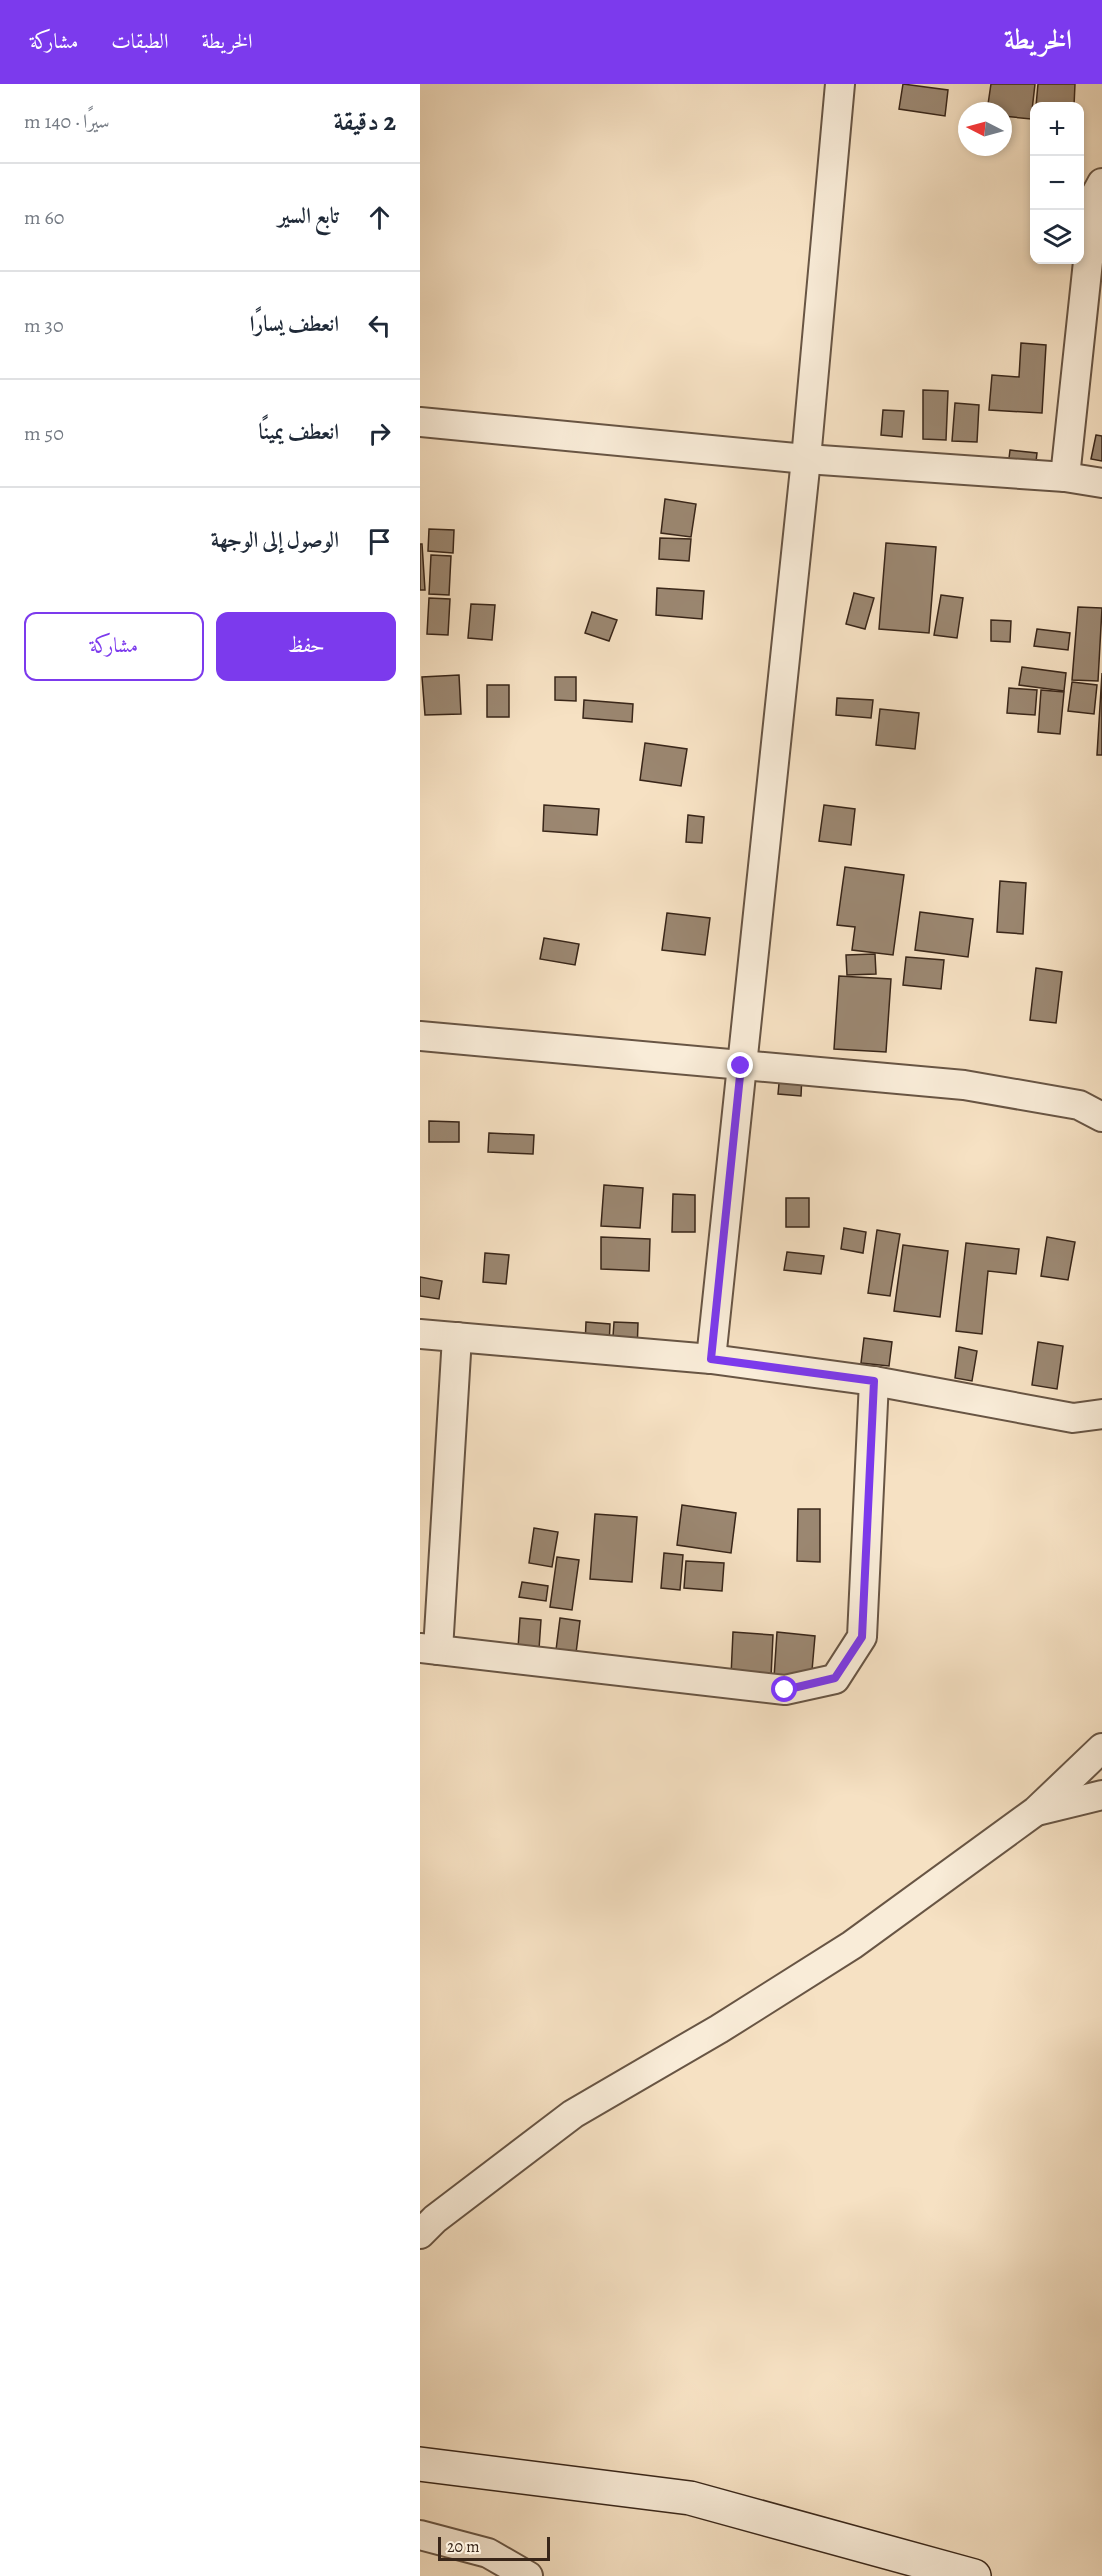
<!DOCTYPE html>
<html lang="ar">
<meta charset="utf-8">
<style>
:root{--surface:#fff;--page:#f2f2f3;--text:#1f2937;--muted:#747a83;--line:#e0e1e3;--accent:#7c3aed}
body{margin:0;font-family:Alegreya,Amiri,serif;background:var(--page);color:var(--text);direction:rtl}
.controls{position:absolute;right:18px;top:18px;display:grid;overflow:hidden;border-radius:12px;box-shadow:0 3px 9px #0003}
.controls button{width:54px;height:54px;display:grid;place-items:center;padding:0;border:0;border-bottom:2px solid var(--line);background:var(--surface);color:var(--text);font:30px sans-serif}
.compass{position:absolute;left:538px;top:18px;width:54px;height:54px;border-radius:50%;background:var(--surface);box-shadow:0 3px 9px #0003;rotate:276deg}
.scale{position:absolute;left:18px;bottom:15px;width:112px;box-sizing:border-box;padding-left:6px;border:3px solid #392619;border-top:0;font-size:16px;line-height:21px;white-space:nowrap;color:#392619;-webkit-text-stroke:4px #f9ecd8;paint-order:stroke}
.stop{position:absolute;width:18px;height:18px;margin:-14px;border:4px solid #7c3aed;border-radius:50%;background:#fff}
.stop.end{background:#7c3aed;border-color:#fff;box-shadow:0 2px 6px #0008}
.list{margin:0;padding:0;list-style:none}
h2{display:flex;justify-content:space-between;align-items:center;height:78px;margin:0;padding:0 24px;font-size:26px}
h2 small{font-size:20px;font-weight:400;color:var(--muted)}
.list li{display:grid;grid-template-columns:39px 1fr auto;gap:18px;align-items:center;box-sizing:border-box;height:108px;padding:0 24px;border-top:2px solid var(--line)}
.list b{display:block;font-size:22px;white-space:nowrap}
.list em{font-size:20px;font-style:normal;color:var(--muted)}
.actions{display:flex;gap:12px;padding:18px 24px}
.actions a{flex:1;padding:14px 0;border:2px solid var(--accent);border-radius:12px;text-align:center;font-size:21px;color:var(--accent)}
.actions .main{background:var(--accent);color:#fff}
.icon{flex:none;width:33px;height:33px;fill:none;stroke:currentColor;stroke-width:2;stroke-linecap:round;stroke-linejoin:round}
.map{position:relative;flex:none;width:682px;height:2492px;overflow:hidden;direction:ltr}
header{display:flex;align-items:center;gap:36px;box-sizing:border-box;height:84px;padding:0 30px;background:var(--accent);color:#fff}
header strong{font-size:28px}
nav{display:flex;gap:33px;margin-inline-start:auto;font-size:21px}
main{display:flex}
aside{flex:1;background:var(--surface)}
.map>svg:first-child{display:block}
</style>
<header>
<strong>الخريطة</strong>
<nav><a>الخريطة</a><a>الطبقات</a><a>مشاركة</a></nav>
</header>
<main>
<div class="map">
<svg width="682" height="2492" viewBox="0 0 682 2492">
<rect width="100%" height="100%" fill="#f6e1c3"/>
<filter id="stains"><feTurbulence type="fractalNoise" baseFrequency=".00333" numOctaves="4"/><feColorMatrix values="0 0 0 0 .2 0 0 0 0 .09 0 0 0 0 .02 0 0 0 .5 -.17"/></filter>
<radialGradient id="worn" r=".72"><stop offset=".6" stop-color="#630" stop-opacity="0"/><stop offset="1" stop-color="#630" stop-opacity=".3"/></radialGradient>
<!-- building -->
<g fill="#9b8771" stroke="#392619" stroke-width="1.5">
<path d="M483 0 528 6 525 32 479 25Z"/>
<path d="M571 0H615L611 35 583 32V27H567Z"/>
<path d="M618 0H655L654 22H616Z"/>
<path d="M601 259 626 261 622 329 569 326 572 291 599 293Z"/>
<path d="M503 306 528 307 526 356 503 355Z"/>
<path d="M535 319 559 321 557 358 532 357Z"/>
<path d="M463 326 484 327 482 353 461 351Z"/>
<path d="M676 351 682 352V377L671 375Z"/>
<path d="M590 366 617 369 614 395 587 391Z"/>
<path d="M245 415 276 420 271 453 241 449Z"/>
<path d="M9 445 34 446 33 469 8 467Z"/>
<path d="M240 454 271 455 269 477 239 475Z"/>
<path d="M466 459 516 463 509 549 459 545Z"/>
<path d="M0 460H2L5 506H0Z"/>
<path d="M11 471 31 472 29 511 9 510Z"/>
<path d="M237 504 284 507 282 535 236 531Z"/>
<path d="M434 509 454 514 445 545 426 540Z"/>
<path d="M521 511 543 514 537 554 514 551Z"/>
<path d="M9 514 30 515 28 551 7 550Z"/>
<path d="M51 520 75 521 72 556 48 554Z"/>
<path d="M658 523 682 524 678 597 652 596Z"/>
<path d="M172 528 197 536 189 557 165 549Z"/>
<path d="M571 536 591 537 590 558 571 557Z"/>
<path d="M617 545 650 549 648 566 614 562Z"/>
<path d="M602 583 646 589 644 607 599 601Z"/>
<path d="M682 589V671H677Z"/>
<path d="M39 591 41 630 5 631 2 593Z"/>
<path d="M135 593H156V617L135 616Z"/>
<path d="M652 598 677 601 674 630 648 627Z"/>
<rect x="67" y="601" width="22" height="32"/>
<path d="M589 604 617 606 615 631 587 629Z"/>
<path d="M621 606 644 608 640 650 618 648Z"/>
<path d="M417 614 453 616 451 634 416 631Z"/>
<path d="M164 616 213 620 212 638 163 634Z"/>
<path d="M460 625 499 629 495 665 456 661Z"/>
<path d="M225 659 267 665 261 702 220 696Z"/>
<path d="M124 721 179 725 177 751 123 747Z"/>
<path d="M404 721 435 725 431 761 399 757Z"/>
<path d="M268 731 284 733 282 759 266 758Z"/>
<path d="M425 783 484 791 473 871 432 866 435 843 417 841Z"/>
<path d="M580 797 606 799 603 850 577 848Z"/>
<path d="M500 828 553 835 548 873 495 866Z"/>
<path d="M247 829 290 834 285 871 242 866Z"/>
<path d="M124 854 159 860 155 881 120 875Z"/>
<path d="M455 870 456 890 427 891 426 871Z"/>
<path d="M486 873 524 876 521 905 483 901Z"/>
<path d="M616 884 642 888 636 939 610 936Z"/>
<path d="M419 892 471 895 466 968 414 965Z"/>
<path d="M360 989 382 991 381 1012 358 1010Z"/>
<path d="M9 1037 39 1038V1058H9Z"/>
<path d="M69 1049 114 1051 113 1070 68 1068Z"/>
<path d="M184 1101 223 1104 220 1144 181 1142Z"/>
<path d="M253 1110 275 1111V1148H252Z"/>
<rect x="366" y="1114" width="23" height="29"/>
<path d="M424 1144 446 1148 443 1169 421 1165Z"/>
<path d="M457 1146 480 1150 470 1212 448 1209Z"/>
<path d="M181 1153 230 1155 229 1187 181 1185Z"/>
<path d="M627 1153 655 1158 648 1196 621 1192Z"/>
<path d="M546 1159 599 1165 596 1190 568 1187 562 1250 536 1247Z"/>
<path d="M483 1161 528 1167 520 1233 474 1227Z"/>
<path d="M367 1168 404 1172 401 1190 364 1186Z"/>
<path d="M65 1169 89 1171 86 1200 63 1198Z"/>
<path d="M0 1193 22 1197 19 1215 0 1212Z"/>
<path d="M166 1238 190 1240 189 1263 165 1261Z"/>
<path d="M194 1238 218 1239 217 1269 192 1267Z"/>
<path d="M444 1254 472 1258 469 1282 441 1279Z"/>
<path d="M618 1258 643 1262 637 1305 612 1301Z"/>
<path d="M539 1263 557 1267 552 1297 535 1294Z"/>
<path d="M262 1421 316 1429 311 1469 257 1461Z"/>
<path d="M378 1425H400V1478L377 1477Z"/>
<path d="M175 1430 217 1433 212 1498 170 1495Z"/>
<path d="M114 1444 138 1448 132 1483 109 1479Z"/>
<path d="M244 1469 263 1471 260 1506 241 1504Z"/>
<path d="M137 1473 159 1476 152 1526 130 1523Z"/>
<path d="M266 1477 304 1479 302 1507 264 1504Z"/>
<path d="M102 1498 128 1502 126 1517 99 1513Z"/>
<path d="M100 1534 121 1536 119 1565 98 1564Z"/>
<path d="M140 1534 160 1537 156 1569 136 1566Z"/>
<path d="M313 1548 353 1551 351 1593 311 1592Z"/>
<path d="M357 1548 395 1552 391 1598 354 1594Z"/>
</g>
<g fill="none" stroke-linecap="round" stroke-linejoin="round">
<defs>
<g id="street">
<path d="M0 338 386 375 645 393 682 399"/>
<path d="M645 393 675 112 682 99"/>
<path d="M0 952 544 1001 659 1021 682 1033"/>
<path d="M0 1250 291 1275 454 1297 653 1334 682 1330"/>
<path d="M291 1275 386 375 420 0"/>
<path d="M0 1564 365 1606 415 1595 442 1553 454 1297"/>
<path d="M18 1566 37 1253"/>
<path d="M617 1727 682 1711"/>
<path d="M0 2150 15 2135 153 2030 299 1945 432 1861 616 1727 682 1664"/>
<path d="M0 2451 68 2469 108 2492"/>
</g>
<path id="secondary" d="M0 2380 270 2414 554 2492"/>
</defs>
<!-- street casing -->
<use href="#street" stroke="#685544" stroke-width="32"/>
<!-- secondary casing -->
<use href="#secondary" stroke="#392619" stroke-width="36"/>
<!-- street -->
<use href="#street" stroke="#f9ecd8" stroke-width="28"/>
<!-- secondary -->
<use href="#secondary" stroke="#f9ecd8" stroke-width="33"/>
</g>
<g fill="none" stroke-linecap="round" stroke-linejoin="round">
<!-- route -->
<path stroke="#7c3aed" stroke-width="8" d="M321 982 291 1275 454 1297 442 1553 415 1594 365 1606"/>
</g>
<rect width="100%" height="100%" filter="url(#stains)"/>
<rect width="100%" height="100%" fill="url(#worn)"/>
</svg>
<div class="controls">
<button>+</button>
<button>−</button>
<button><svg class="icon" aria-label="layers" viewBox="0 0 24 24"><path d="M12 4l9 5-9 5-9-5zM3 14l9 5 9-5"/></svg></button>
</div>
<svg class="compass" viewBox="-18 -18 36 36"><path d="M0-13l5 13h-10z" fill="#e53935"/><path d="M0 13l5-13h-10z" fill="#747a83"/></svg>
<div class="scale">20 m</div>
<div class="stop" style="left:365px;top:1606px"></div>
<div class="stop end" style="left:321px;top:982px"></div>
</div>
<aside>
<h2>2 دقيقة<small>سيرًا · 140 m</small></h2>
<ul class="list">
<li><svg class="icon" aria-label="ahead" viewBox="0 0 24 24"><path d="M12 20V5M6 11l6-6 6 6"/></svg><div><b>تابع السير</b></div><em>60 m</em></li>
<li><svg class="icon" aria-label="left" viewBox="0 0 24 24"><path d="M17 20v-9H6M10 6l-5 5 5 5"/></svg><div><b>انعطف يسارًا</b></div><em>30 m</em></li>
<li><svg class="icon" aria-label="right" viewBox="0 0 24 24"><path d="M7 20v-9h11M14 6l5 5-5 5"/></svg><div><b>انعطف يمينًا</b></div><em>50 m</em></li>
<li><svg class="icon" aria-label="arrive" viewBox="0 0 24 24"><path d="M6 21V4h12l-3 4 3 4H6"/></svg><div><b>الوصول إلى الوجهة</b></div></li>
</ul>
<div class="actions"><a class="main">حفظ</a><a>مشاركة</a></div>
</aside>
</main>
